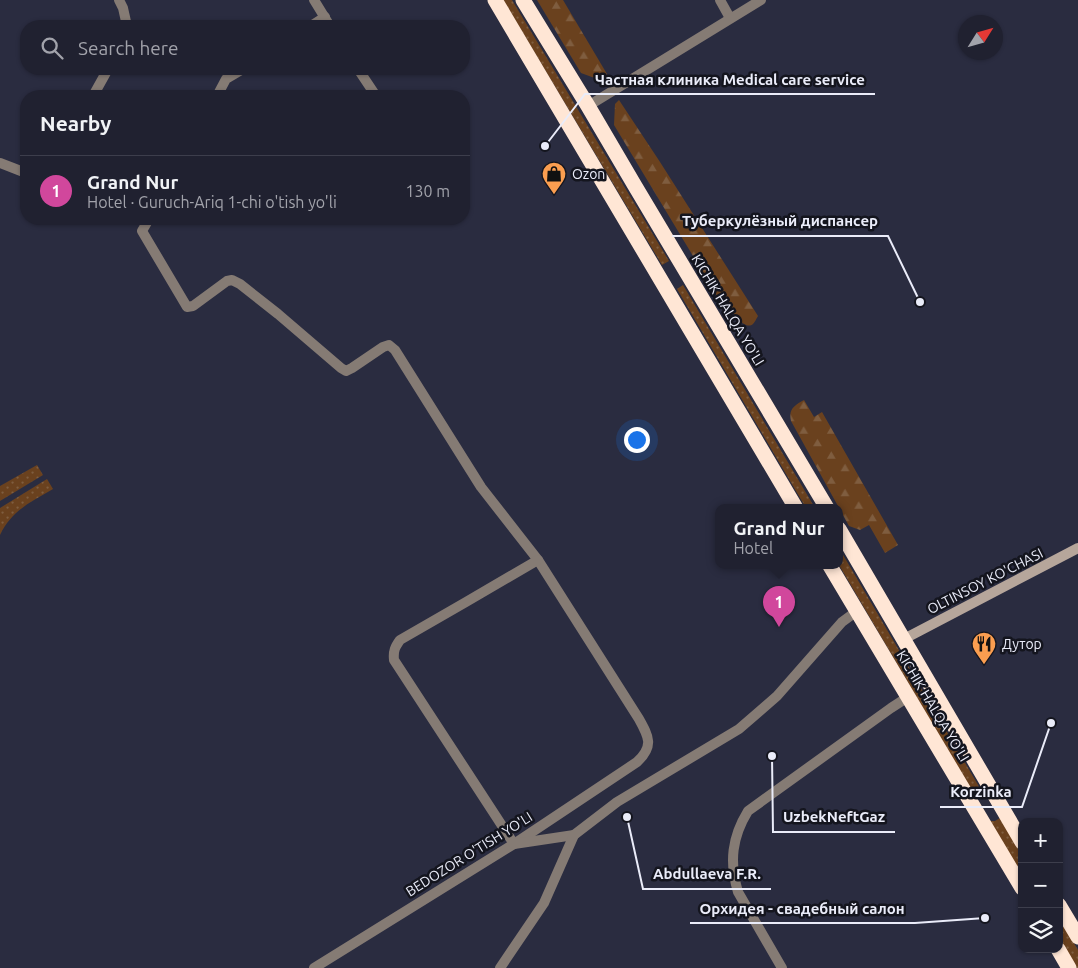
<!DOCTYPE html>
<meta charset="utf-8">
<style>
:root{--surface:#202130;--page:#282938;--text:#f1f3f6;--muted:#a2a3ab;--line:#3d3e4c;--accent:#fb9e50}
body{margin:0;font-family:Ubuntu,sans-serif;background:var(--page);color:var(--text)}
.controls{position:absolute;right:15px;bottom:15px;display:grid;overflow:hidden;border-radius:10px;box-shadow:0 1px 4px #0004}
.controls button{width:45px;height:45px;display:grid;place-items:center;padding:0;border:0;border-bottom:1px solid var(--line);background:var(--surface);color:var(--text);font:25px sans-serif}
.compass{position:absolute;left:958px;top:15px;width:45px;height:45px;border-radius:50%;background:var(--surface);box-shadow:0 1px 4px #0004;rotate:53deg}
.you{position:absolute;left:636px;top:439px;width:18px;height:18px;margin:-12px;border:4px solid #fff;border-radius:50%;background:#1a73e8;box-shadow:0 0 0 8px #1a73e833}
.badge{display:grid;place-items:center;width:32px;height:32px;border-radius:50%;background:var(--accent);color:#fff;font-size:16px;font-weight:700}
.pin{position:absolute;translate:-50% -41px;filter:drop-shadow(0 1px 2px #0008)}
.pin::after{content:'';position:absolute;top:26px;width:18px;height:15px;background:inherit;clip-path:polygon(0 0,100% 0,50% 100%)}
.popup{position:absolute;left:715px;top:504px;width:128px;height:65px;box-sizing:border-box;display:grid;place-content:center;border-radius:10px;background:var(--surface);filter:drop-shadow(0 1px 4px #0005);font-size:16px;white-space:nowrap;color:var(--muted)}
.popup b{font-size:19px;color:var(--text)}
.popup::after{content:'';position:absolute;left:50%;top:100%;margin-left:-10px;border:10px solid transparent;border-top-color:var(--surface)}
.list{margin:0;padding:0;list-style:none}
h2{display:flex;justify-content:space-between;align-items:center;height:65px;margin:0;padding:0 20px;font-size:21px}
h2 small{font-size:16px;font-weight:400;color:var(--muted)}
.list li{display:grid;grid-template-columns:32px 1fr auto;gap:15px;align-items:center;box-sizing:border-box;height:70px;padding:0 20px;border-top:1px solid var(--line)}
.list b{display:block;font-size:19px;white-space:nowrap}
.list p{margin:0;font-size:16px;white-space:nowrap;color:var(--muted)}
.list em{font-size:16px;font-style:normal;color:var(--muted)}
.icon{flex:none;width:28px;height:28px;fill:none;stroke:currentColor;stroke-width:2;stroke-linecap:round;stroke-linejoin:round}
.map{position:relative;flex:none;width:1078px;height:968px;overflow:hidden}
.search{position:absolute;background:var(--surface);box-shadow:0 1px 4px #0004;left:20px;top:20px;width:450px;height:55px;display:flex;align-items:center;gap:12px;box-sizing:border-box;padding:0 18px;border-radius:20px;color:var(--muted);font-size:19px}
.panel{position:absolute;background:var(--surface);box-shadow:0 1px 4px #0004;left:20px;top:90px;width:450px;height:135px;border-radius:20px}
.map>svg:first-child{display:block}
</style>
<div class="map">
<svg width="1078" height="968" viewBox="0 0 1078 968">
<defs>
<pattern id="green-dots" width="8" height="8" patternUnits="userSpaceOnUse" patternTransform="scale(1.25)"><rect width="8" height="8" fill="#6a411e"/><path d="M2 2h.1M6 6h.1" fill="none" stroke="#7f5d3f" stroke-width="1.8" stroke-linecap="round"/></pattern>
<pattern id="forest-firs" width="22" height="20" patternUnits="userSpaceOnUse" patternTransform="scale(1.25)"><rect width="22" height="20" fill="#6a411e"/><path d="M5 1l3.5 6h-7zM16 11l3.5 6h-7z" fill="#7f5d3f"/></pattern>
</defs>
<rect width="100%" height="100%" fill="#2a2c40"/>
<!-- green -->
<g fill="url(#green-dots)">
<path d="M503 0H512L669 261 662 265Z"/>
<path d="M683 285 815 508H806L677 289Z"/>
<path d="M37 465 43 475 0 501V486Z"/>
<path d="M47 479 53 489C31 502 12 510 0 535V508Z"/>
<path d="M839 548 981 790 973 793 839 565Z"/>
<path d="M1000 818 1022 855V877L989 821H995Z"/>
<path d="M1059 918 1078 950V968H1076L1059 940Z"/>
</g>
<!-- forest -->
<g fill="url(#forest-firs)">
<path d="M537 0H563L607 74 600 80 581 73Z"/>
<path d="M619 100 660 162 758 316C756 319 755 322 753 324 745 331 734 313 729 309 729 308 722 304 722 304L614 125 615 104Z"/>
<path d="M804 400 814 417 822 412 898 545 885 553 869 525 860 530 849 526 791 421C788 409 795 405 804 400Z"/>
</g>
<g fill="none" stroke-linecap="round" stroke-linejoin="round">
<!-- street -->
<g stroke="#857b74" stroke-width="10">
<path d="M119 0 123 8 127 26"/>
<path d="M314 0 330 26"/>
<path d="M720 0 730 18"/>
<path d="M311 26 325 17"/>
<path d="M358 69 376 96"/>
<path d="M93 96 108 69"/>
<path d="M217 96 226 79 243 69"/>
<path d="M588 106 761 0"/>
<path d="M0 163 26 173"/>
<path d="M149 219 142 231 187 307 193 306 227 281 232 280 240 284 278 314 341 368 346 371 352 368 383 347 389 345 395 350 481 487 538 560 639 719C649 737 654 746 637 762L514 844 314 968"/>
<path d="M538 560 466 602 400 640C395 647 393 651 394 660L514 844 574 835"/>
<path d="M500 968 544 903 574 835 617 802 739 729 777 696 842 622 857 611"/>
<path d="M782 968 738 892C729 862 732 837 748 811L891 708 908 697"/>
</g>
<!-- secondary -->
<path stroke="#b6a69b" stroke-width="10" d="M904 639 1078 548"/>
<!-- highway -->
<g stroke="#ffe6d5" stroke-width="15">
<path d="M495 0 796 508"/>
<path d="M523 0 588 106 635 186 827 508"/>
<path d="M839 529 1022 842"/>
<path d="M830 566 1022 888"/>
<path d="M1059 905 1078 937"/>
<path d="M1058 949 1069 968"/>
</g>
</g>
<!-- icons -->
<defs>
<symbol id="shop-pin" viewBox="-11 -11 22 30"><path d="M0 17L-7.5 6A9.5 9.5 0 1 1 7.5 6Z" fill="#fb9e50" stroke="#14151e"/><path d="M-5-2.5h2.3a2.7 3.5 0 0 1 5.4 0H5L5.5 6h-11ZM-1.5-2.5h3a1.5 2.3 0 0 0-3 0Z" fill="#111"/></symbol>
<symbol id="restaurant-pin" viewBox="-11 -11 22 30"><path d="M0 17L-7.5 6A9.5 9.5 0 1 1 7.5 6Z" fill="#fb9e50" stroke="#14151e"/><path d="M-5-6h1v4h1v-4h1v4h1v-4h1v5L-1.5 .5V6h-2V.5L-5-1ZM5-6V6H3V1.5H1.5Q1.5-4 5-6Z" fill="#111"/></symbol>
</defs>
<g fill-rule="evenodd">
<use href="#shop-pin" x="540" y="160" width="28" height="38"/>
<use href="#restaurant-pin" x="970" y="630" width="28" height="38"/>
</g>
<g text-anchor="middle" stroke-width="5" stroke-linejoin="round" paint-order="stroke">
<!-- poi labels -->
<g font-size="14" fill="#eaecf9" stroke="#14151e" text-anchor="start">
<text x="572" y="179">Ozon</text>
<text x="1002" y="649">Дутор</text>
</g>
<!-- street labels -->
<g font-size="14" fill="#eaecf9" stroke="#14151e">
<text transform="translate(728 310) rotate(59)" y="5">KICHIK HALQA YO'LI</text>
<text transform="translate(985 581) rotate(-27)" y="5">OLTINSOY KO'CHASI</text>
<text transform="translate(933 706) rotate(59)" y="5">KICHIK HALQA YO'LI</text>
<text transform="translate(469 854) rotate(-32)" y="5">BEDOZOR O'TISH YO'LI</text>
</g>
</g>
<!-- callouts -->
<path fill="none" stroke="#eaecf9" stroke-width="2" d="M545 146L585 94H875M920 302L888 236H672M1051 723L1022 807H940M772 756L773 832H895M627 817L643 889H771M985 918L915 923H690"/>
<g fill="#eaecf9" stroke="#14151e" stroke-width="2">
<circle cx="545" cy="146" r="5"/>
<circle cx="920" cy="302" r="5"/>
<circle cx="1051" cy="723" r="5"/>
<circle cx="772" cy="756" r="5"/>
<circle cx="627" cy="817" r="5"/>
<circle cx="985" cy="918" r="5"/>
</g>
<g font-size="15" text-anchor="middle" font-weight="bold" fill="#eaecf9" stroke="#14151e" stroke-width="5" stroke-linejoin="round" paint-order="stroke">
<text x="730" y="85">Частная клиника Medical care service</text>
<text x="780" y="226">Туберкулёзный диспансер</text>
<text x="981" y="797">Korzinka</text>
<text x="834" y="822">UzbekNeftGaz</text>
<text x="707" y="879">Abdullaeva F.R.</text>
<text x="802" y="914">Орхидея - свадебный салон</text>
</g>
</svg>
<div class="controls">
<button>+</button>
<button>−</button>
<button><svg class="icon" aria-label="layers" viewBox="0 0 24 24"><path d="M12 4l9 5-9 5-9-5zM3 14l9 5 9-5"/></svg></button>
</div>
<svg class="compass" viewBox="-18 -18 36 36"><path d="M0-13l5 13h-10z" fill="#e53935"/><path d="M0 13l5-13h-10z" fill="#a2a3ab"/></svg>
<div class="you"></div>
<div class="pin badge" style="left:779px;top:627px;background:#d1479c">1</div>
<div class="popup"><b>Grand Nur</b>Hotel</div>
<div class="search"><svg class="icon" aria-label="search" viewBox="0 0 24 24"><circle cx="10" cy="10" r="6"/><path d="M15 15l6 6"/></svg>Search here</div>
<section class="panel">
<h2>Nearby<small></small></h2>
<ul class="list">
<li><span class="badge" style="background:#d1479c">1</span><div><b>Grand Nur</b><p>Hotel · Guruch-Ariq 1-chi o'tish yo'li</p></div><em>130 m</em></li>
</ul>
</section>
</div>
